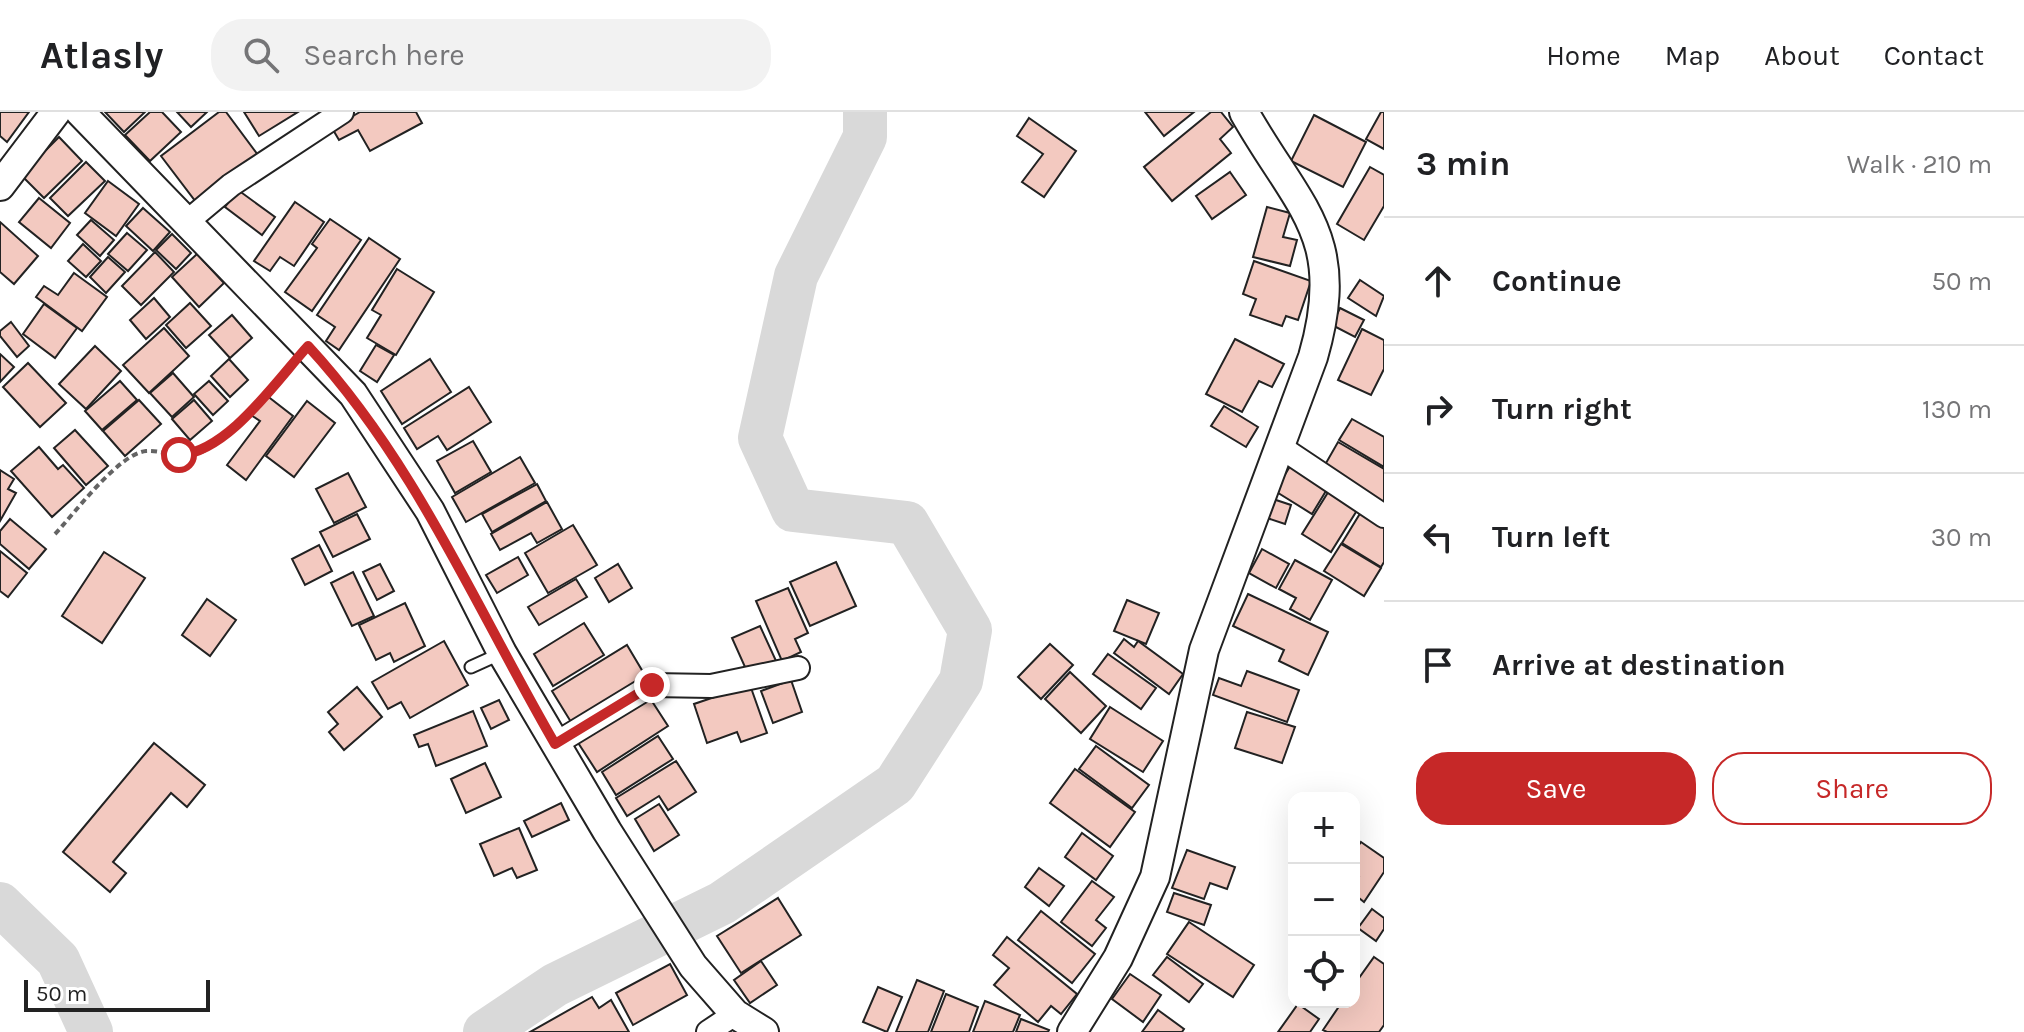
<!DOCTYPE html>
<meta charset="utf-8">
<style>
:root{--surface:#fff;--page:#f2f2f2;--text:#202124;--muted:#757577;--line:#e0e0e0;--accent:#c62828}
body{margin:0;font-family:Karla,sans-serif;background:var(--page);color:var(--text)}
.controls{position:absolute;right:24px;bottom:24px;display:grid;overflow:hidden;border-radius:16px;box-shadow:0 8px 32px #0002}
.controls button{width:72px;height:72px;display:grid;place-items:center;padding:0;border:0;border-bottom:2px solid var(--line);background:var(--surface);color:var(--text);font:40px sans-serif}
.scale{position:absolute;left:24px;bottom:20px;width:186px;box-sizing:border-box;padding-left:8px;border:4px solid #222;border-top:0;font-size:22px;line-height:28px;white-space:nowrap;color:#222;-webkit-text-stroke:6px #fff;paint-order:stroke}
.stop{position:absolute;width:24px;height:24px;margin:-18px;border:6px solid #c62828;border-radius:50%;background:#fff}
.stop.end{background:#c62828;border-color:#fff;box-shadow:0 2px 8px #0008}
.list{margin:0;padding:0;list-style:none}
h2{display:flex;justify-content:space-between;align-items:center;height:104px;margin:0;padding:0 32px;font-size:34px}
h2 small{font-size:26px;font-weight:400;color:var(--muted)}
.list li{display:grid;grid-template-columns:52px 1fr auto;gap:24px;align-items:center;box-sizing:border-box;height:128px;padding:0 32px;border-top:2px solid var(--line)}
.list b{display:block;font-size:30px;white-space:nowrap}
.list em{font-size:26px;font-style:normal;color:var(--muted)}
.actions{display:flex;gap:16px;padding:24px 32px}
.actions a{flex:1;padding:18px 0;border:2px solid var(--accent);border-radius:32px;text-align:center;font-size:28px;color:var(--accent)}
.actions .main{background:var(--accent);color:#fff}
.icon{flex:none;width:44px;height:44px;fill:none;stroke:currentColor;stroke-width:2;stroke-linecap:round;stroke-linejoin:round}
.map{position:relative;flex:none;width:1384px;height:920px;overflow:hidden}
header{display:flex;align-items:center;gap:48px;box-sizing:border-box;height:112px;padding:0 40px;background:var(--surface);border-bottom:2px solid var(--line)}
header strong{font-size:38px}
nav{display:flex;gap:44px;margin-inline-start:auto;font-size:28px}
.search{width:560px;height:72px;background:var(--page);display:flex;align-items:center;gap:20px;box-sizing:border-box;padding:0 28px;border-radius:32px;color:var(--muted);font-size:30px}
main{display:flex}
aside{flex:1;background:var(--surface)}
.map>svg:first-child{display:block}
</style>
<header>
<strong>Atlasly</strong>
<div class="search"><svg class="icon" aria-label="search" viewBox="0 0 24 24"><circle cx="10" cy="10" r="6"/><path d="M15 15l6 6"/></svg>Search here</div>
<nav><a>Home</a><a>Map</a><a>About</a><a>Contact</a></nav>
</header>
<main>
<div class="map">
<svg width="1384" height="920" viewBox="0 0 1384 920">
<rect width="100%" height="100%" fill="#fff"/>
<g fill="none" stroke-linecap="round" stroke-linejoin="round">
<!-- river -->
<g stroke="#d9d9d9" stroke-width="44">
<path d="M0 792 58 848 91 920"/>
<path d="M485 920 555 873 722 791 895 672 961 569 970 518 907 411 793 398 760 326 796 164 865 25V0"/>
</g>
</g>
<!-- building -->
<g fill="#f3c9c0" stroke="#222" stroke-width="2">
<path d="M0 0H29L7 30 0 24Z"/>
<path d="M105 0H145L124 20Z"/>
<path d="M150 0H162L181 20 150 49 125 23Z"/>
<path d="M177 0H207L191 15Z"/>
<path d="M219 0H226L258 43 196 90 161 44Z"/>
<path d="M244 0H298L259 24Z"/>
<path d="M360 0H416L422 11 370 39 358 18 339 28 332 16Z"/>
<path d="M1145 0H1194L1164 24Z"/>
<path d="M1211 0H1221L1233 15 1220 27 1231 41 1172 89 1144 55Z"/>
<path d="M1381 0H1384V37L1366 27Z"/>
<path d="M1314 3 1366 30 1343 75 1291 49Z"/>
<path d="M1029 6 1076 39 1044 85 1022 70 1043 42 1017 24Z"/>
<path d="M59 25 82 49 44 86 21 63Z"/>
<path d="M86 50 105 69 68 104 50 86Z"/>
<path d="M1370 55 1384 63V94L1364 128 1337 112Z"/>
<path d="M1230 60 1246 83 1212 107 1196 84Z"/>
<path d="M108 69 139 92 116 124 85 101Z"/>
<path d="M238 78 275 105 262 123 225 95Z"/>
<path d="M39 86 70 111 51 136 19 110Z"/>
<path d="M295 90 324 110 294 154 280 145 270 159 254 149Z"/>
<path d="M1267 95 1290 101 1283 125 1297 128 1290 154 1253 145Z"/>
<path d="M143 96 170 120 153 139 126 114Z"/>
<path d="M330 107 361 128 312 199 285 180 317 136 312 132Z"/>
<path d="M91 108 114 128 100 144 77 123Z"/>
<path d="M0 110 38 144 14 172 0 160Z"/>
<path d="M127 121 147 138 128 159 108 142Z"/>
<path d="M172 122 191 141 176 157 156 138Z"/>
<path d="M369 126 400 147 339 238 326 229 335 215 317 203Z"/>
<path d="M83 132 101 149 86 165 68 149Z"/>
<path d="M155 140 174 160 141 193 122 174Z"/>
<path d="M197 142 224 171 199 195 172 165Z"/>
<path d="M108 145 125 160 106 181 90 165Z"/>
<path d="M1254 149 1311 169 1298 208 1286 204 1282 214 1250 203 1256 187 1243 182Z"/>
<path d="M397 157 434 180 396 243 367 226 381 203 372 198Z"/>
<path d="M74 161 107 185 82 219 36 185 44 174 58 183Z"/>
<path d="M1360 168 1384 184 1376 204 1348 186Z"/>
<path d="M154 186 170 205 146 227 130 208Z"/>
<path d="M190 191 211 214 186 236 166 213Z"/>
<path d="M44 192 77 216 55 246 23 222Z"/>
<path d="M1340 196 1364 208 1355 225 1332 213Z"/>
<path d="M232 203 252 226 230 246 209 223Z"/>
<path d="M11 210 29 234 17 245 0 224V219Z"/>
<path d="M164 216 189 244 149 281 123 253Z"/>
<path d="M1362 217 1384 228V257L1371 283 1338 268Z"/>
<path d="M1235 227 1284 252 1272 275 1259 269 1242 300 1206 282Z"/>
<path d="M376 233 394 243 377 270 360 259Z"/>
<path d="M95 234 121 259 86 297 59 272Z"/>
<path d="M0 242 14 255 0 270Z"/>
<path d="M229 247 248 268 230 285 211 264Z"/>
<path d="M430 247 451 280 402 312 381 279Z"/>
<path d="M28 251 66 291 40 315 3 275Z"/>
<path d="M173 261 194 285 172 305 150 281Z"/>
<path d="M120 269 137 288 102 318 85 299Z"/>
<path d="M209 269 228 289 213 303 194 282Z"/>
<path d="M469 275 491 310 447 338 438 324 417 337 404 316Z"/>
<path d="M266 283 293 304 246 368 227 353 260 309 251 303Z"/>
<path d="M139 288 161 312 125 344 103 319Z"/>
<path d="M194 288 212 309 190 328 172 307Z"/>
<path d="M307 289 335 311 294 365 266 344Z"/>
<path d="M1224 294 1258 315 1246 335 1211 314Z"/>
<path d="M1352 307 1384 325V355L1339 328Z"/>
<path d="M75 318 108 354 86 373 54 336Z"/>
<path d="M473 329 491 360 455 381 437 349Z"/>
<path d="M1338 330 1384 357V392L1322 358Z"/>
<path d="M39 335 58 357 63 353 84 376 52 405 11 359Z"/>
<path d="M520 345 535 371 466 410 452 385Z"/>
<path d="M1292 351 1329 374 1312 402 1275 379Z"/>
<path d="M0 358 14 367 8 377 16 381 0 409Z"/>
<path d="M348 361 366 395 334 411 316 377Z"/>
<path d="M537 372 546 389 492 420 482 402Z"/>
<path d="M1332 374 1361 392 1331 440 1302 422Z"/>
<path d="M1273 387 1291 393 1285 412 1267 406Z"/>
<path d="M547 390 562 417 537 431 531 421 500 438 491 422Z"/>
<path d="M1364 395 1384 414V450L1381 455 1342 431Z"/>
<path d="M357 402 370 427 333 445 320 420Z"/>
<path d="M10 407 46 437 29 457 0 432V419Z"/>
<path d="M573 413 597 453 548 481 525 441Z"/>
<path d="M1341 432 1381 456 1364 484 1324 459Z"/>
<path d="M319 433 332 459 305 473 292 447Z"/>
<path d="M1262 437 1289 452 1276 476 1249 461Z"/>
<path d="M0 439 27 461 8 485 0 479Z"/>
<path d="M104 440 145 466 102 531 62 504Z"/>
<path d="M518 445 528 463 497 481 486 463Z"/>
<path d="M1295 448 1332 468 1310 508 1290 497 1296 486 1279 477Z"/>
<path d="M836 450 856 494 810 514 790 470Z"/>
<path d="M380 452 394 479 377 488 363 460Z"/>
<path d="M618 452 632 476 609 490 595 466Z"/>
<path d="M353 460 374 504 352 514 331 471Z"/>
<path d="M576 467 587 485 539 513 528 495Z"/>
<path d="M788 476 808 521 795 527 801 540 782 549 756 489Z"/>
<path d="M1248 482 1328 520 1308 563 1279 549 1284 538 1233 514Z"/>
<path d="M207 487 236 508 210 544 182 523Z"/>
<path d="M1127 488 1159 501 1146 532 1114 519Z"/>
<path d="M405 491 425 534 394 550 390 541 376 548 359 513Z"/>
<path d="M584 511 604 543 553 574 534 542Z"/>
<path d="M760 514 777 551 749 564 732 526Z"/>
<path d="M1124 527 1134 535 1138 529 1183 562 1169 582 1114 541Z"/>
<path d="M444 529 468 573 410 606 401 590 388 597 372 570Z"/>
<path d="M1050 532 1073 553 1041 587 1018 565Z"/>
<path d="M627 533 646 565 571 610 552 579Z"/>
<path d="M1108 542 1156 576 1141 597 1093 562Z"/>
<path d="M1247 559 1299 578 1287 610 1213 583 1219 566 1241 574Z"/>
<path d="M1070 560 1106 594 1081 621 1045 587Z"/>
<path d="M791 568 802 600 773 611 761 579Z"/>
<path d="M750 573 767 621 741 630 737 620 707 631 694 592Z"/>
<path d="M357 575 382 605 344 638 329 620 338 612 328 600Z"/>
<path d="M646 580 668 614 597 660 575 626Z"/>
<path d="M499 588 509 608 491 617 481 596Z"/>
<path d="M1110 595 1163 629 1143 660 1090 627Z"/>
<path d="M473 599 487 634 436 654 428 632 419 635 414 623Z"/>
<path d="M1247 600 1295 615 1282 651 1235 636Z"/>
<path d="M658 624 673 647 616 683 602 660Z"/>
<path d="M154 631 205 673 187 695 171 681 113 750 126 761 110 780 63 740Z"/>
<path d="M1096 634 1149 673 1132 696 1079 657Z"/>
<path d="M676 649 696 680 668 698 659 684 627 704 616 686Z"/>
<path d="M485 651 501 685 466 701 451 667Z"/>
<path d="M1075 657 1135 700 1110 735 1050 691Z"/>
<path d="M561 691 569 708 532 725 524 709Z"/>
<path d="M659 692 679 723 654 739 635 707Z"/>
<path d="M519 716 537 758 517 766 512 756 494 764 480 732Z"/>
<path d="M1082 721 1113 744 1096 768 1065 745Z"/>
<path d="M1361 730 1384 746V760L1364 790 1354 782 1359 765 1354 762V740Z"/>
<path d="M1187 738 1235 755 1227 777 1210 771 1204 787 1172 776Z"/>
<path d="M1039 756 1064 774 1049 794 1025 775Z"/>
<path d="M1092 769 1114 785 1096 808 1106 816 1092 834 1061 810Z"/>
<path d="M1174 781 1211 793 1204 813 1167 800Z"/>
<path d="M778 786 801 823 741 861 717 824Z"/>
<path d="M1372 797 1384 806V817L1376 829 1358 816Z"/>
<path d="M1041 799 1095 842 1072 871 1018 828Z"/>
<path d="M1189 810 1254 853 1233 885 1167 842Z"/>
<path d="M1007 825 1077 882 1061 902 1051 894 1038 910 994 873 1009 856 993 843Z"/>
<path d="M1167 845 1203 872 1189 890 1153 863Z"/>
<path d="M1374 845 1384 852V913L1379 920H1327L1323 918 1342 890H1354V873Z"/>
<path d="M761 849 777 873 750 891 734 868Z"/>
<path d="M670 852 687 883 633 913 616 881Z"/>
<path d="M1130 862 1161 883 1143 910 1112 887Z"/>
<path d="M917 868 944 879 928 920H896Z"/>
<path d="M878 875 902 885 887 920 863 910Z"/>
<path d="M946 882 978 895 969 920H931Z"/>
<path d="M592 885 599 896 611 888 629 920H530Z"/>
<path d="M985 889 1020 903 1013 920H973Z"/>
<path d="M1298 892 1319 907 1310 920H1278Z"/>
<path d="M1158 898 1184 917 1182 920H1142Z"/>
<path d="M1021 907 1049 918 1048 920H1016Z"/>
</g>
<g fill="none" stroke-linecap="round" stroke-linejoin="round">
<defs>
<path id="service" d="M471 555 502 541"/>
<g id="minor">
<path d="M188 109 231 73 342 0"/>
<path d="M1279 334 1384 404"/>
<path d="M555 632 652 573 711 574 798 556"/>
<path d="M708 920 735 902"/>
</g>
<g id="tertiary">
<path d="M80 0 353 282 430 399 502 541 607 719 693 854 735 902 764 920"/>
<path d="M0 74 56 0"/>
<path d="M1072 920 1118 846 1155 765 1204 538 1313 245C1348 124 1299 97 1244 0"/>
</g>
</defs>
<!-- service casing -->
<use href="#service" stroke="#222" stroke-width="15"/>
<!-- minor casing -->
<use href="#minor" stroke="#222" stroke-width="26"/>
<!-- tertiary casing -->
<use href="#tertiary" stroke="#222" stroke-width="32"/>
<!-- path -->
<path stroke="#646464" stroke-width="4" stroke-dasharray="6 4" stroke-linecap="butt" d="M55 422C75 401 118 342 146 339 162 338 179 347 196 342 229 332 267 279 290 253"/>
<!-- service -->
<use href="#service" stroke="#fff" stroke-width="11"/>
<!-- minor -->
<use href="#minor" stroke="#fff" stroke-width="22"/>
<!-- tertiary -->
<use href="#tertiary" stroke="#fff" stroke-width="28"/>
</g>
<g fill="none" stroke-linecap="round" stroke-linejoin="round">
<!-- route -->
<path stroke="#c62828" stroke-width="10" d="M179 343C228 340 276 269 308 234 416 351 476 496 555 632L652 573"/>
</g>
</svg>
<div class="controls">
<button>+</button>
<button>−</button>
<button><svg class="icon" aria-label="locate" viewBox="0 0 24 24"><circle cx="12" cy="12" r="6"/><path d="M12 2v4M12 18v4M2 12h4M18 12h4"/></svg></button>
</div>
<div class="scale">50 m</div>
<div class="stop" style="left:179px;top:343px"></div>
<div class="stop end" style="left:652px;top:573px"></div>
</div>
<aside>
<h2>3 min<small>Walk · 210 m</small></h2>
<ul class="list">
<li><svg class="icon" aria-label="ahead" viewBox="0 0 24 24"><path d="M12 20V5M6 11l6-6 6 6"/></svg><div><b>Continue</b></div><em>50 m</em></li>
<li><svg class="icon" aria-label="right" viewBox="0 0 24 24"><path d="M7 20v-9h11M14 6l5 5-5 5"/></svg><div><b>Turn right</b></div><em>130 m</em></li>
<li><svg class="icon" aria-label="left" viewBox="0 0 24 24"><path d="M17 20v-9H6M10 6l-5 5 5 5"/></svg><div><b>Turn left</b></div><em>30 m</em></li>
<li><svg class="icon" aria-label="arrive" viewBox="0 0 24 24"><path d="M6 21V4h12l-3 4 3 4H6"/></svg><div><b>Arrive at destination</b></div></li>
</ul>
<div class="actions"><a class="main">Save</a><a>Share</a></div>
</aside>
</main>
